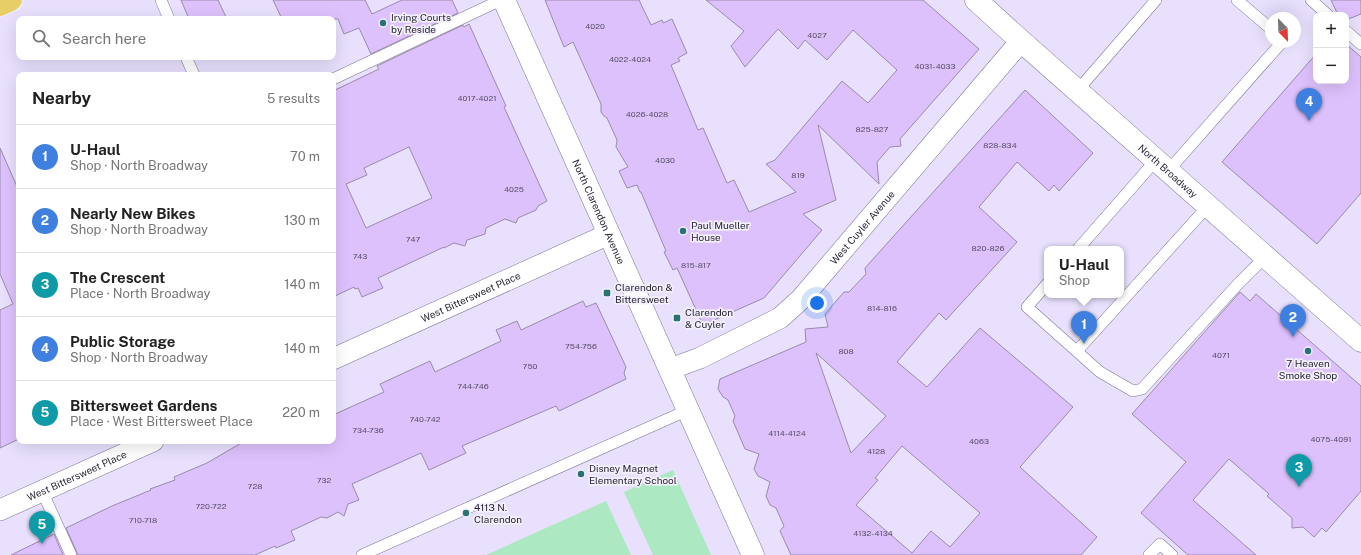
<!DOCTYPE html>
<meta charset="utf-8">
<style>
:root{--surface:#fff;--page:#f6f6f6;--text:#222;--muted:#767676;--line:#e0e0e0;--accent:#277272}
body{margin:0;font-family:"Public Sans",sans-serif;background:var(--page);color:var(--text)}
.controls{position:absolute;right:12px;top:12px;display:grid;overflow:hidden;border-radius:8px;box-shadow:0 4px 16px #0002}
.controls button{width:36px;height:36px;display:grid;place-items:center;padding:0;border:0;border-bottom:1px solid var(--line);background:var(--surface);color:var(--text);font:20px sans-serif}
.compass{position:absolute;left:1265px;top:12px;width:36px;height:36px;border-radius:50%;background:var(--surface);box-shadow:0 4px 16px #0002;rotate:157deg}
.you{position:absolute;left:817px;top:303px;width:14px;height:14px;margin:-10px;border:3px solid #fff;border-radius:50%;background:#1a73e8;box-shadow:0 0 0 6px #1a73e833}
.badge{display:grid;place-items:center;width:26px;height:26px;border-radius:50%;background:var(--accent);color:#fff;font-size:13px;font-weight:700}
.pin{position:absolute;translate:-50% -33px;filter:drop-shadow(0 1px 2px #0008)}
.pin::after{content:'';position:absolute;top:21px;width:14px;height:12px;background:inherit;clip-path:polygon(0 0,100% 0,50% 100%)}
.popup{position:absolute;left:1044px;top:246px;width:80px;height:52px;box-sizing:border-box;display:grid;place-content:center;border-radius:8px;background:var(--surface);filter:drop-shadow(0 1px 3px #0005);font-size:13px;white-space:nowrap;color:var(--muted)}
.popup b{font-size:15px;color:var(--text)}
.popup::after{content:'';position:absolute;left:50%;top:100%;margin-left:-8px;border:8px solid transparent;border-top-color:var(--surface)}
.list{margin:0;padding:0;list-style:none}
h2{display:flex;justify-content:space-between;align-items:center;height:52px;margin:0;padding:0 16px;font-size:17px}
h2 small{font-size:13px;font-weight:400;color:var(--muted)}
.list li{display:grid;grid-template-columns:26px 1fr auto;gap:12px;align-items:center;box-sizing:border-box;height:64px;padding:0 16px;border-top:1px solid var(--line)}
.list b{display:block;font-size:15px;white-space:nowrap}
.list p{margin:0;font-size:13px;white-space:nowrap;color:var(--muted)}
.list em{font-size:13px;font-style:normal;color:var(--muted)}
.icon{flex:none;width:22px;height:22px;fill:none;stroke:currentColor;stroke-width:2;stroke-linecap:round;stroke-linejoin:round}
.map{position:relative;flex:none;width:1361px;height:555px;overflow:hidden}
.search{position:absolute;background:var(--surface);box-shadow:0 4px 16px #0002;left:16px;top:16px;width:320px;height:44px;display:flex;align-items:center;gap:10px;box-sizing:border-box;padding:0 14px;border-radius:8px;color:var(--muted);font-size:15px}
.panel{position:absolute;background:var(--surface);box-shadow:0 4px 16px #0002;left:16px;top:72px;width:320px;height:372px;border-radius:8px}
.map>svg:first-child{display:block}
</style>
<div class="map">
<svg width="1361" height="555" viewBox="0 0 1361 555">
<rect width="100%" height="100%" fill="#e8e0fd"/>
<!-- green -->
<g fill="#ace9c2">
<path d="M673 470 711 555H653L624 492Z"/>
<path d="M606 501 631 555H486Z"/>
</g>
<!-- building -->
<g fill="#ddc1fc" stroke="#998baa" fill-rule="evenodd">
<path d="M181 0H218L227 19H189Z"/>
<path d="M273 0H365L372 14 402 0H452L458 13 371 54 359 28 344 34 338 19H282Z"/>
<path d="M545 0H639L651 25 662 20 663 23 672 19 687 53 678 58 680 61 671 65 698 130 703 128 727 183 734 180 749 212 796 192 766 164 775 160 842 81 868 103 897 70 853 30 827 60 805 40 798 49 778 29 745 67 731 46 744 31 706 0H923L979 49 900 139 901 146 890 147 877 162 879 184 818 125 836 200 803 214 822 230 764 298 703 325 677 268 673 270 664 252 666 251 641 192H640L637 185 627 188 619 171 628 167 616 147 617 140 607 118 604 116 601 112V104L573 42 564 47Z"/>
<path d="M1331 0H1361V14L1346 20V15H1338Z"/>
<path d="M469 24 506 106 504 107 547 201 538 206 536 210 518 218 516 223 505 219 486 228 485 234 467 240 465 246 454 243 444 248V247L378 278 383 288 362 297 358 288 355 289 354 287 333 297V91L379 69 377 66 463 25 464 27ZM409 147 432 198 366 228 346 184 367 175 364 168Z"/>
<path d="M1346 44 1361 57V193L1317 244 1222 162 1316 54V81H1346Z"/>
<path d="M1025 90 1093 153 1059 191 1054 185 1049 191 1017 162 979 207 1017 242 946 320 939 313 897 362 927 387 980 328 1073 407 1020 467 1097 537 1081 555H791L780 531 784 526 776 508 770 505 766 496 770 482 758 476 754 469 759 454 745 449 733 421 735 416 728 400 723 397 718 389 720 379 806 342 805 329 828 327 825 314 844 292H849L866 274 865 268ZM816 353 886 416 851 453ZM902 446 980 513 950 547 931 531 912 553 856 505 878 480 875 478Z"/>
<path d="M0 148 19 191V439L0 448V310L13 304 0 274Z"/>
<path d="M1240 292 1250 301 1256 294 1361 386V491L1326 532 1322 528 1314 537 1303 527 1292 528V518L1267 496 1269 494 1229 459 1193 500 1256 555H1188L1141 513 1186 462 1132 414Z"/>
<path d="M583 301 586 307 596 303 626 367 624 373 626 379 559 411 556 406 462 446 466 453 429 470 421 453 352 484 359 500 348 504 344 516 338 512 327 518 321 517 291 531 295 540 276 548 275 546 255 555H78L66 528 112 506 151 490 150 489 175 480 174 477 207 463 243 442 250 441H333V415L384 392 380 384 430 361 435 372 501 341 496 330 517 321 521 330Z"/>
<path d="M54 534 63 555H11Z"/>
</g>
<g fill="none" stroke-linecap="round" stroke-linejoin="round">
<defs>
<g id="lane">
<path d="M161 0 169 19"/>
<path d="M1237 0 1271 29"/>
<path d="M1311 0 1328 15"/>
<path d="M1346 31 1361 44"/>
<path d="M186 57 194 75"/>
<path d="M333 79 501 0"/>
<path d="M1077 91 1156 0"/>
<path d="M1168 171 1282 42"/>
<path d="M1078 249 1156 160"/>
<path d="M1047 284 1027 307 1100 372 1133 391 1142 389 1238 284 1265 257"/>
<path d="M1077 351 1208 206"/>
<path d="M42 491 71 555"/>
<path d="M362 555 688 410"/>
<path d="M1149 555 1160 544 1172 555"/>
</g>
<g id="street">
<path id="s1" d="M333 359 609 234"/>
<path id="s2" d="M670 369 700 358 780 318 801 299 1021 41"/>
<path id="s3" d="M0 510 153 441"/>
</g>
<g id="secondary">
<path id="s4" d="M504 0 753 555"/>
<path id="s5" d="M976 0 1021 41 1361 341"/>
</g>
<path id="primary" d="M0 5 11 0"/>
</defs>
<!-- lane casing -->
<use href="#lane" stroke="#7e7594" stroke-width="12"/>
<!-- street casing -->
<use href="#street" stroke="#7e7594" stroke-width="22"/>
<!-- secondary casing -->
<use href="#secondary" stroke="#7e7594" stroke-width="23"/>
<!-- primary casing -->
<use href="#primary" stroke="#fff" stroke-width="23"/>
<!-- lane -->
<use href="#lane" stroke="#fff" stroke-width="11"/>
<!-- street -->
<use href="#street" stroke="#fff" stroke-width="21"/>
<!-- secondary -->
<use href="#secondary" stroke="#fff" stroke-width="22"/>
<!-- primary -->
<use href="#primary" stroke="#e8ce66" stroke-width="22"/>
</g>
<!-- markers -->
<g fill="#277272" stroke="#f4f0fe" stroke-width="1.5">
<circle cx="383" cy="23" r="4"/>
<circle cx="683" cy="231" r="4"/>
<rect x="603" y="289" width="8" height="8" rx="2"/>
<rect x="673" y="314" width="8" height="8" rx="2"/>
<circle cx="1308" cy="351" r="4"/>
<circle cx="581" cy="474" r="4"/>
<circle cx="466" cy="513" r="4"/>
</g>
<g text-anchor="middle" stroke-width="3.5" stroke-linejoin="round" paint-order="stroke">
<!-- number labels -->
<g font-size="8" fill="#584e67">
<text x="595" y="29">4020</text>
<text x="817" y="38">4027</text>
<text x="630" y="62">4022-4024</text>
<text x="935" y="69">4031-4033</text>
<text x="477" y="101">4017-4021</text>
<text x="647" y="117">4026-4028</text>
<text x="872" y="132">825-827</text>
<text x="1000" y="148">828-834</text>
<text x="665" y="163">4030</text>
<text x="798" y="178">819</text>
<text x="514" y="192">4025</text>
<text x="413" y="242">747</text>
<text x="988" y="251">820-826</text>
<text x="360" y="259">743</text>
<text x="696" y="268">815-817</text>
<text x="882" y="311">814-816</text>
<text x="581" y="349">754-756</text>
<text x="846" y="354">808</text>
<text x="1221" y="358">4071</text>
<text x="530" y="369">750</text>
<text x="473" y="389">744-746</text>
<text x="425" y="422">740-742</text>
<text x="368" y="433">734-736</text>
<text x="787" y="436">4114-4124</text>
<text x="1331" y="442">4075-4091</text>
<text x="979" y="444">4063</text>
<text x="876" y="454">4128</text>
<text x="324" y="483">732</text>
<text x="255" y="489">728</text>
<text x="211" y="509">720-722</text>
<text x="143" y="523">710-718</text>
<text x="873" y="536">4132-4134</text>
</g>
<!-- poi labels -->
<g font-size="10" fill="#2b2735" stroke="#f4f0fe" text-anchor="start">
<text x="391" y="21">Irving Courts<tspan x="391" dy="12">by Reside</tspan></text>
<text x="691" y="229">Paul Mueller<tspan x="691" dy="12">House</tspan></text>
<text x="615" y="291">Clarendon &amp;<tspan x="615" dy="12">Bittersweet</tspan></text>
<text x="685" y="316">Clarendon<tspan x="685" dy="12">&amp; Cuyler</tspan></text>
<text x="1308" y="367" text-anchor="middle">7 Heaven<tspan x="1308" dy="12">Smoke Shop</tspan></text>
<text x="589" y="472">Disney Magnet<tspan x="589" dy="12">Elementary School</tspan></text>
<text x="474" y="511">4113 N.<tspan x="474" dy="12">Clarendon</tspan></text>
</g>
<!-- street labels -->
<g font-size="10" fill="#2b2735" stroke="#f4f0fe">
<text dy="4" stroke="none"><textPath href="#s5" startOffset="257">North Broadway</textPath></text>
<text dy="4" stroke="none"><textPath href="#s4" startOffset="232">North Clarendon Avenue</textPath></text>
<text dy="4" stroke="none"><textPath href="#s2" startOffset="244">West Cuyler Avenue</textPath></text>
<text dy="4" stroke="none"><textPath href="#s1" startOffset="151">West Bittersweet Place</textPath></text>
<text dy="4" stroke="none"><textPath href="#s3" startOffset="84">West Bittersweet Place</textPath></text>
</g>
</g>
</svg>
<div class="controls">
<button>+</button>
<button>−</button>
</div>
<svg class="compass" viewBox="-18 -18 36 36"><path d="M0-13l5 13h-10z" fill="#e53935"/><path d="M0 13l5-13h-10z" fill="#767676"/></svg>
<div class="you"></div>
<div class="pin badge" style="left:1084px;top:344px;background:#3f7fe0">1</div>
<div class="popup"><b>U-Haul</b>Shop</div>
<div class="pin badge" style="left:1293px;top:337px;background:#3f7fe0">2</div>
<div class="pin badge" style="left:1299px;top:487px;background:#0f9aa8">3</div>
<div class="pin badge" style="left:1309px;top:121px;background:#3f7fe0">4</div>
<div class="pin badge" style="left:42px;top:544px;background:#0f9aa8">5</div>
<div class="search"><svg class="icon" aria-label="search" viewBox="0 0 24 24"><circle cx="10" cy="10" r="6"/><path d="M15 15l6 6"/></svg>Search here</div>
<section class="panel">
<h2>Nearby<small>5 results</small></h2>
<ul class="list">
<li><span class="badge" style="background:#3f7fe0">1</span><div><b>U-Haul</b><p>Shop · North Broadway</p></div><em>70 m</em></li>
<li><span class="badge" style="background:#3f7fe0">2</span><div><b>Nearly New Bikes</b><p>Shop · North Broadway</p></div><em>130 m</em></li>
<li><span class="badge" style="background:#0f9aa8">3</span><div><b>The Crescent</b><p>Place · North Broadway</p></div><em>140 m</em></li>
<li><span class="badge" style="background:#3f7fe0">4</span><div><b>Public Storage</b><p>Shop · North Broadway</p></div><em>140 m</em></li>
<li><span class="badge" style="background:#0f9aa8">5</span><div><b>Bittersweet Gardens</b><p>Place · West Bittersweet Place</p></div><em>220 m</em></li>
</ul>
</section>
</div>
